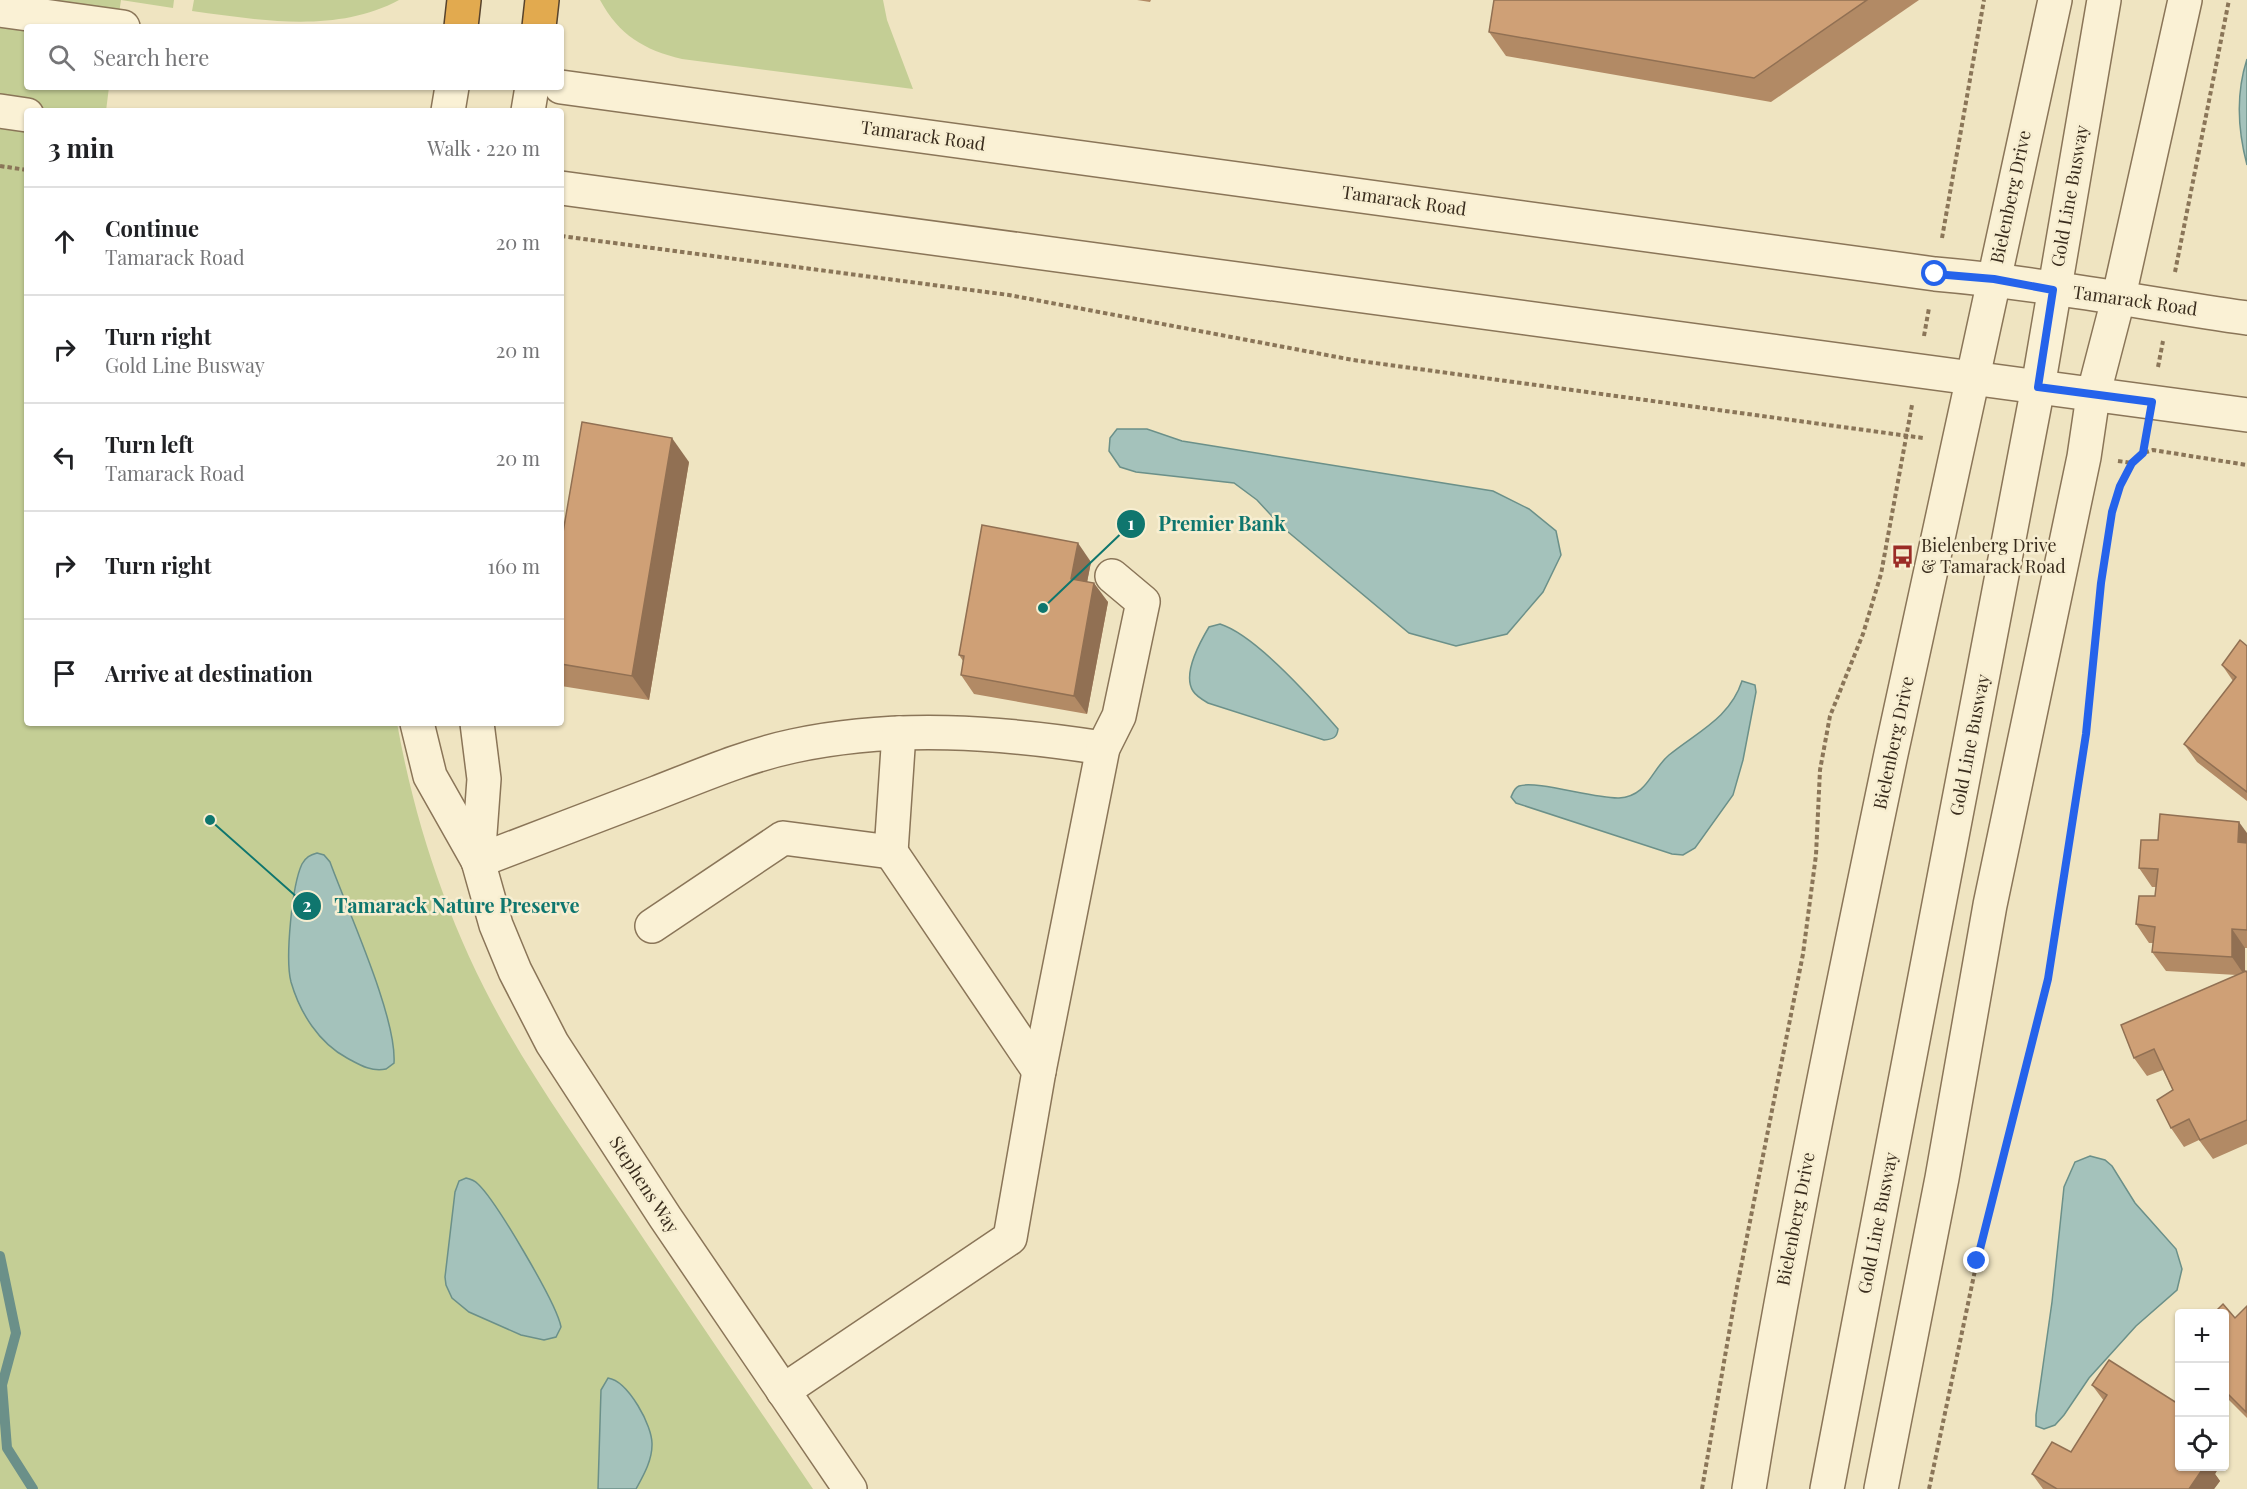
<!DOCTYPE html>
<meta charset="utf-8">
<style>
:root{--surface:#fff;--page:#f6f6f6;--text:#202124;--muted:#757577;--line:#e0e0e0}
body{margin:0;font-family:"Playfair Display",serif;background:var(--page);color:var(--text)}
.controls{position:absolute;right:18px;bottom:18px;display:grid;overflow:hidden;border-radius:6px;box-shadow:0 2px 4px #0004}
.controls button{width:54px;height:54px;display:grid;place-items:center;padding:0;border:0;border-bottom:2px solid var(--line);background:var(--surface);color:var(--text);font:30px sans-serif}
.stop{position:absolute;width:18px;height:18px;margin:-14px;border:4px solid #2563eb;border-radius:50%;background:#fff}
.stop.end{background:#2563eb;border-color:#fff;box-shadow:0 2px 6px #0008}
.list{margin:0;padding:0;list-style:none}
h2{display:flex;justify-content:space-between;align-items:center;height:78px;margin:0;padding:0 24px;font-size:26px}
h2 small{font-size:20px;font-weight:400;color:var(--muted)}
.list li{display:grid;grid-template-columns:39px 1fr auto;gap:18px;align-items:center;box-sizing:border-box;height:108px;padding:0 24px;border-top:2px solid var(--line)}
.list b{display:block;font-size:22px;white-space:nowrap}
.list p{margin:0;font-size:20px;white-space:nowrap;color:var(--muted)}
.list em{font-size:20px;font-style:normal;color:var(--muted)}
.icon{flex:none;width:33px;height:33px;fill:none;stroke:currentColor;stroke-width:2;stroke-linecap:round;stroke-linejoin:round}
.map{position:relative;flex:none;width:2247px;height:1489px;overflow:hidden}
.search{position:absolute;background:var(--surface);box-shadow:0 2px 4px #0004;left:24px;top:24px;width:540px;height:66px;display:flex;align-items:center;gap:15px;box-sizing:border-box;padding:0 21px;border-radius:6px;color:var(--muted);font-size:22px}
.panel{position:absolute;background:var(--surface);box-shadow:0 2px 4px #0004;left:24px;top:108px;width:540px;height:618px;border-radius:6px}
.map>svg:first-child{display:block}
</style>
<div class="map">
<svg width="2247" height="1489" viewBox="0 0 2247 1489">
<rect width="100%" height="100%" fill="#efe4c1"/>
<!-- green -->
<g fill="#c4ce95">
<path d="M0 0H174L173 8 121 0 117 27H27V87H109L106 111H27V723H397C416 829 451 931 504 1025 540 1089 584 1150 625 1211 687 1304 750 1396 813 1489H0Z"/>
<path d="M194 0H399C336 34 260 20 192 11Z"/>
<path d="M600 0H883L887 20 913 89 682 59C644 50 619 35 600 0Z"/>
</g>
<!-- water -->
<g fill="#a4c2bb" stroke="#6b9089" stroke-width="1.5">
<path d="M2247 59V165C2238 131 2236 93 2247 59Z"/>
<path d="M1117 429H1147L1182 441 1493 491 1529 509 1556 531 1561 555 1543 592 1507 634 1456 646 1409 633 1281 526 1257 500 1234 483 1136 472 1120 467 1109 451 1110 438Z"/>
<path d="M1220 624C1255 635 1313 700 1338 729 1337 738 1333 739 1324 740L1208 703C1203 700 1196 696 1193 691 1182 674 1200 642 1209 627Z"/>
<path d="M1742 681 1755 685 1756 692 1743 760 1733 795 1695 848 1683 855 1672 854 1516 803 1511 797C1513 793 1514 788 1519 786 1536 780 1595 799 1619 798 1648 796 1651 770 1669 755 1697 732 1730 718 1742 681Z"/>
<path d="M317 853 324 855 330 862C347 909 397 1017 394 1063L386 1069C371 1072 360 1065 347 1058 319 1043 300 1013 291 982 285 959 292 885 302 864 306 857 310 855 317 853Z"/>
<path d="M2090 1156 2105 1160 2112 1166 2135 1203 2176 1249 2182 1269 2177 1290 2136 1326 2089 1378 2064 1415 2055 1425 2044 1429 2036 1426V1415L2052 1302 2064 1187 2075 1162Z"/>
<path d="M466 1178C471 1179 474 1180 478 1184 496 1201 557 1304 561 1327L556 1337 544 1340 521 1335 469 1312 452 1298 446 1285 445 1277 455 1192 459 1181Z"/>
<path d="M608 1378C628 1381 653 1426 652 1445 652 1461 643 1476 636 1489H598L601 1390Z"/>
</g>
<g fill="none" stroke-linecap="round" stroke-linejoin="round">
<!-- stream -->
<path stroke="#6b9089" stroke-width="10" d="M0 1256 16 1333 2 1385 7 1448 33 1489"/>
<defs>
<g id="minor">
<path d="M0 10 123 27"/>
<path d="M561 87 1935 274C2040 283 2143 303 2247 318"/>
<path d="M0 111 27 115"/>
<path d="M448 111 452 87"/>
<path d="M528 111 532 87"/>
<path d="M561 188 2247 415"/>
<path d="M417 723 430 776 478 861 496 925 515 971 552 1043 665 1217 850 1489"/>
<path d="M477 723 484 779 478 861"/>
<path d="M891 852 1039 1071"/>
<path d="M478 861C537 838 597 816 656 793 700 776 746 756 793 746 895 724 1000 732 1103 748"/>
<path d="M652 926 783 838 891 852 899 733"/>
<path d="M783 1391 1010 1238 1039 1071 1103 748 1119 716 1143 602 1112 576"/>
<path d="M1749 1489C1789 1242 1840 998 1891 754 1945 502 2000 251 2055 0"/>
<path d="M1827 1489 2038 387 2104 0"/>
<path d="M1881 1489 1942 1178 1990 905 2084 457 2093 396 2119 296 2185 0"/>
</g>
<g id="highway">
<path d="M461 27 464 0"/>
<path d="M539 27 542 0"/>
</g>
</defs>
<!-- minor casing -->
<use href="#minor" stroke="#8a7558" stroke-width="36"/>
<!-- highway casing -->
<use href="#highway" stroke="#57432d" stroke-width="36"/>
<!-- path -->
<g stroke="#8a7558" stroke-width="4" stroke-dasharray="4.5 3" stroke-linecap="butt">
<path d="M0 166 27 170"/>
<path d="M561 236 1009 295 1353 360 1923 438"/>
<path d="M1942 238 1984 0"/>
<path d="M2175 272 2229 0"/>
<path d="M1924 336 1929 308"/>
<path d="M2158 367 2163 341"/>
<path d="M2143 453 2146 436"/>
<path d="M2118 461 2132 463"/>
<path d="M1702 1489 1737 1287 1803 954 1816 855 1820 770 1830 716 1863 634 1881 574 1912 405"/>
<path d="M1929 1489 1977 1261 2048 979 2086 734 2101 583 2112 512 2120 486 2132 463 2143 453 2153 450 2247 465"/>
</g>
<!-- minor -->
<use href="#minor" stroke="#faf1d5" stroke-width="33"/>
<!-- highway -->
<use href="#highway" stroke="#e2aa4f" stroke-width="33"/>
</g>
<!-- wall -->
<g fill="#b28a65">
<path d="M1137 0H1151L1150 2Z"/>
<path d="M1494 0H1919L1771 102 1506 56 1489 32Z"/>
<path d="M689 462 649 700 561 686V544Z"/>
<path d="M1091 562 1087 582 1108 602 1087 714 974 694 961 675 963 661 959 655Z"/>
<path d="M2247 646V801L2197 762 2184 744 2233 681 2222 665Z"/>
<path d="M2247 833V948H2245V972L2247 973V1144L2213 1159 2199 1140 2184 1147 2171 1128 2173 1090 2163 1070 2147 1076 2134 1058 2237 975 2166 971 2152 952 2153 943H2149L2136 924 2155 896 2156 887H2152L2139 868 2158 840Z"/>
<path d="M2247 1306V1418L2224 1395V1314L2235 1318Z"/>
<path d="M2109 1360 2180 1467H2219L2215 1474 2220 1481 2214 1489H2043L2032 1474 2071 1452 2104 1401 2092 1385Z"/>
</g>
<!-- shaded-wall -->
<g fill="#917053">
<path d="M672 438 689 462 649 700 632 676Z"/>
<path d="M1078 543 1091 562 1084 598 1071 579Z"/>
<path d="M1094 583 1108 602 1087 714 1074 696Z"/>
<path d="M2239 822 2247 833V855L2238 842Z"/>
<path d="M2232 929 2245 948V976L2232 957Z"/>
<path d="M2204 1467H2219L2215 1474 2220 1481 2214 1489H2189Z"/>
</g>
<!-- building -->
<g fill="#cfa076" stroke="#917053" stroke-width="1.5">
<path d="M1494 0H1867L1754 78 1489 32Z"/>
<path d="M582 422 672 438 632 676 561 664V544Z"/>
<path d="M982 525 1078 543 1071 579 1094 583 1074 696 961 675 964 656 959 655Z"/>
<path d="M2240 640 2247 646V792L2184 744 2236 677 2222 665Z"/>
<path d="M2160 814 2239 822 2238 842 2247 843V930L2232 929V957L2152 952 2155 927 2136 924 2139 896H2155L2158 869 2139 868 2141 840H2158Z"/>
<path d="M2246 971 2247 973V1120L2200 1140 2189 1119 2171 1128 2157 1100 2173 1090 2154 1049 2134 1058 2121 1025Z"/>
<path d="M2223 1304 2235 1318 2247 1306 2246 1412 2224 1390V1314H2213Z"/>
<path d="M2109 1360 2180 1405V1467H2204L2189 1489H2057L2032 1474 2052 1442 2071 1452 2107 1395 2092 1385Z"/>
</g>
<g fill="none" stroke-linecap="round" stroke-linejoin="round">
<!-- route -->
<path stroke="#2563eb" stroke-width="8" d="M1935 274 1994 279 2053 290 2038 387 2152 402 2143 453 2132 463 2120 486 2112 512 2101 583 2086 734 2048 979 1977 1261"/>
</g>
<!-- icons -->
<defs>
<symbol id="bus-bare" viewBox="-9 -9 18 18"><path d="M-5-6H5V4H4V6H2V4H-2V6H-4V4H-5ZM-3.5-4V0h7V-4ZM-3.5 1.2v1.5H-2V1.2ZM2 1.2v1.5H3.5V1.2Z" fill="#9b2c26" stroke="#f7eed1" stroke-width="2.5" paint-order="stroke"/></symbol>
</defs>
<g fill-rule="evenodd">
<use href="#bus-bare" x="1886" y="540" width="33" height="33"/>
</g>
<g text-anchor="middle" stroke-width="5" stroke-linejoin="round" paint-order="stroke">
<!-- street labels -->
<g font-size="18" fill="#392c1d" stroke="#f7eed1">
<text transform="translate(923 136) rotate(8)" y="6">Tamarack Road</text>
<text transform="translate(2070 196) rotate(-80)" y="6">Gold Line Busway</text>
<text transform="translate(2011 197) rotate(-78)" y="6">Bielenberg Drive</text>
<text transform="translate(1404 201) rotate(8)" y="6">Tamarack Road</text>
<text transform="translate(2135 301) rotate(8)" y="6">Tamarack Road</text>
<text transform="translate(1894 743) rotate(-78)" y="6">Bielenberg Drive</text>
<text transform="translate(1970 745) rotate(-79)" y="6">Gold Line Busway</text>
<text transform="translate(644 1185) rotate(57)" y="6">Stephens Way</text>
<text transform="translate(1796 1219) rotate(-79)" y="6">Bielenberg Drive</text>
<text transform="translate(1878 1223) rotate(-79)" y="6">Gold Line Busway</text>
</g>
<!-- poi labels -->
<g font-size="18" fill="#392c1d" stroke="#f7eed1" text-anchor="start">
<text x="1921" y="552">Bielenberg Drive<tspan x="1921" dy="21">&amp; Tamarack Road</tspan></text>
</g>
</g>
<!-- callouts -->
<path fill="none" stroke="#0f766e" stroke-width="2" d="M1043 608L1131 524M210 820L307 906"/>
<g fill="#0f766e" stroke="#f7eed1" stroke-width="2">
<circle cx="1043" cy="608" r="6"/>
<circle cx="210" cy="820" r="6"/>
<circle cx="1131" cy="524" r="15"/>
<circle cx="307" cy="906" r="15"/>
</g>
<g font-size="18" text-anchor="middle" font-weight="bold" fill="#fff">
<text x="1131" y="530">1</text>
<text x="307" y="912">2</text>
</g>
<g font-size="20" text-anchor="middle" font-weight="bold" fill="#0f766e" stroke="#f7eed1" stroke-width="5" stroke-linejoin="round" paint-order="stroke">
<text x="1222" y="531">Premier Bank</text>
<text x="457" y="913">Tamarack Nature Preserve</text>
</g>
</svg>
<div class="controls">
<button>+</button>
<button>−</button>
<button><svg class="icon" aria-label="locate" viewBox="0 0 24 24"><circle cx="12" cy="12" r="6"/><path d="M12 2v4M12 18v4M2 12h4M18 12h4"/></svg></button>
</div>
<div class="stop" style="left:1935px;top:274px"></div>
<div class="stop end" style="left:1977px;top:1261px"></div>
<div class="search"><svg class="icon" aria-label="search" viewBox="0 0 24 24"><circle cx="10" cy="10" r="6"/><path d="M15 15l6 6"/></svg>Search here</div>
<section class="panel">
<h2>3 min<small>Walk · 220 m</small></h2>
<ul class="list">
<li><svg class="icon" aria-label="ahead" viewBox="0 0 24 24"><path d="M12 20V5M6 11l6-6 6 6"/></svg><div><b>Continue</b><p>Tamarack Road</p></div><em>20 m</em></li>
<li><svg class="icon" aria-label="right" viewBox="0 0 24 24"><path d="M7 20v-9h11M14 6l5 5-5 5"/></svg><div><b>Turn right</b><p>Gold Line Busway</p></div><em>20 m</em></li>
<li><svg class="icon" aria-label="left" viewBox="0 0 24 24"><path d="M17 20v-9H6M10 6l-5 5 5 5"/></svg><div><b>Turn left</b><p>Tamarack Road</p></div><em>20 m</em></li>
<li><svg class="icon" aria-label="right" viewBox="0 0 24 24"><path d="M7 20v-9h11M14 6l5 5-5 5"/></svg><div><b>Turn right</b></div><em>160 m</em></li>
<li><svg class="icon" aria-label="arrive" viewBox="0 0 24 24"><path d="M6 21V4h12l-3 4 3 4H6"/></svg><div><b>Arrive at destination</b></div></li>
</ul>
</section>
</div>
